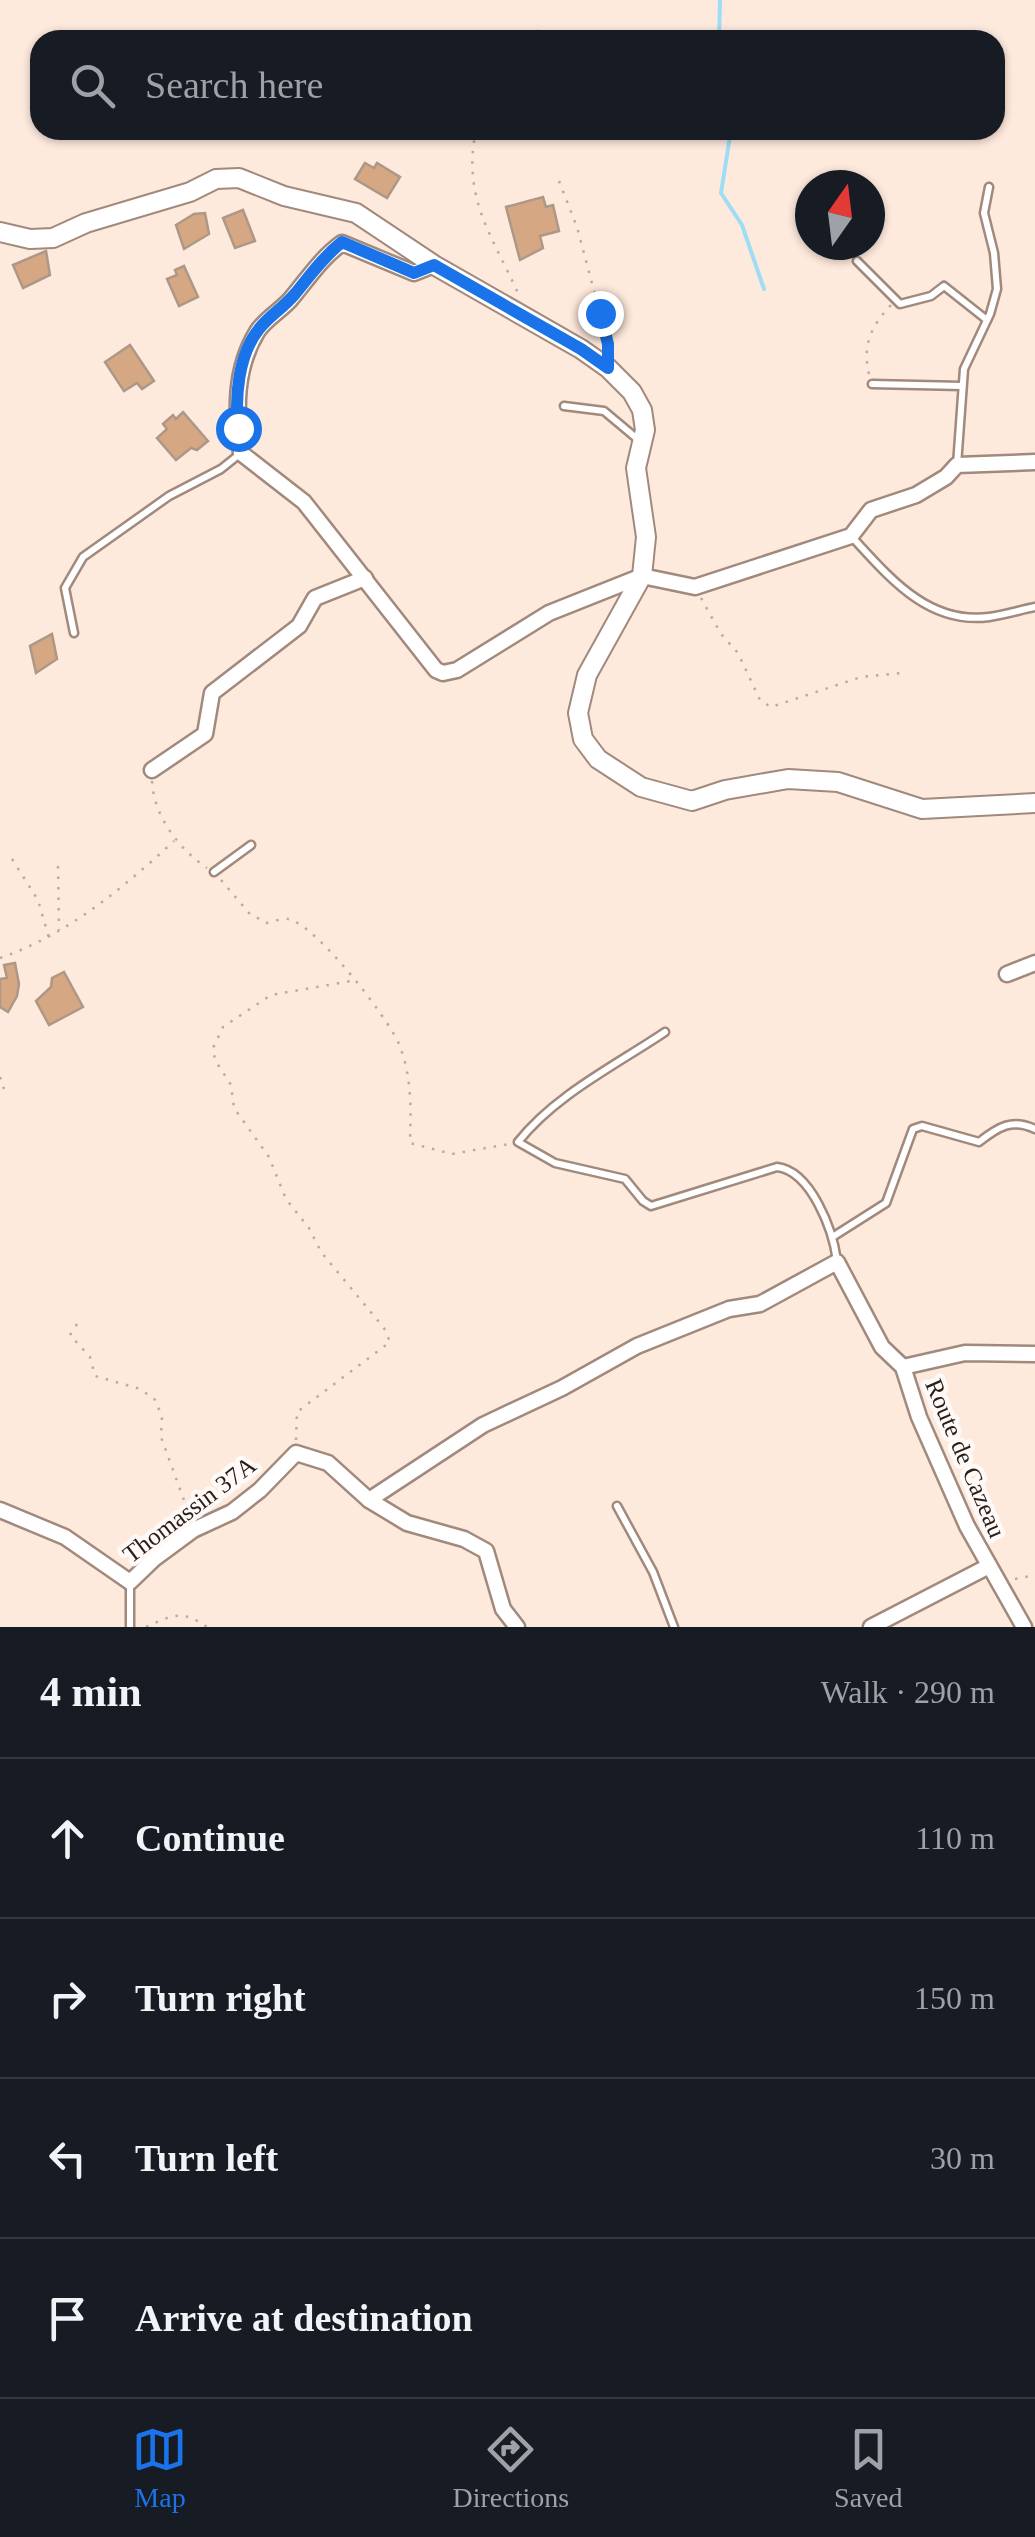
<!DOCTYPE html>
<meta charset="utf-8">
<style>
:root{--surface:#171b24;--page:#242831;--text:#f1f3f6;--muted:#9ea1a6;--line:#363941;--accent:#1a73e8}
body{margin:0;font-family:"Times New Roman",serif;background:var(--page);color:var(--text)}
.compass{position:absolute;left:795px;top:170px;width:90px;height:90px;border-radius:50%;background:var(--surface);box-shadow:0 2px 8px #0004;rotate:14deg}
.stop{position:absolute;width:30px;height:30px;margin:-22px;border:8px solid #1a73e8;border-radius:50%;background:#fff}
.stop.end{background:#1a73e8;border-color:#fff;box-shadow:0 2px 10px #0008}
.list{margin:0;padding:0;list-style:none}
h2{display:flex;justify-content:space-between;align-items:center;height:130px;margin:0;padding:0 40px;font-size:42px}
h2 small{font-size:32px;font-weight:400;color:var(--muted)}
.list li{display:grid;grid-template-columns:65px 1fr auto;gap:30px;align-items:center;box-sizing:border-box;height:160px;padding:0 40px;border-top:2px solid var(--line)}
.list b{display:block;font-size:38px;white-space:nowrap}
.list em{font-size:32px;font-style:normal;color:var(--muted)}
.icon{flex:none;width:55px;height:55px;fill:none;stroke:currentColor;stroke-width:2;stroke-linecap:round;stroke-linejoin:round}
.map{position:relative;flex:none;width:1035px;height:1627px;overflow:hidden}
.search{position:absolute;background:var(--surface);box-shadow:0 2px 8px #0004;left:30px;right:30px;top:30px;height:110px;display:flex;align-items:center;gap:25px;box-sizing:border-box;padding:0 35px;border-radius:30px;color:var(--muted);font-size:38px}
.sheet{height:770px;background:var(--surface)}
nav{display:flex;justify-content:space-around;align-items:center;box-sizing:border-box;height:140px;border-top:2px solid var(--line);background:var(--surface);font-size:28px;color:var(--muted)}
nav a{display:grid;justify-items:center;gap:5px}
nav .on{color:var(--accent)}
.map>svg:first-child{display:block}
</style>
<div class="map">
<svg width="1035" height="1627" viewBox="0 0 1035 1627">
<rect width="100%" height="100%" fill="#fee9dd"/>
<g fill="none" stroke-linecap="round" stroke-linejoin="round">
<!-- stream -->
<g stroke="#9dddf5" stroke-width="4">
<path d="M719 40 720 0"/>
<path d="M731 130 721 193 742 225 764 289"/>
</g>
</g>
<!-- building -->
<g fill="#d5a883" stroke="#ad9887" stroke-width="2.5">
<path d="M365 163 374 168 377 163 400 177 387 198 355 179Z"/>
<path d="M543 197 546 207 553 205 559 231 540 236 543 248 520 260 506 207Z"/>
<path d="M243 210 255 241 235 248 223 218Z"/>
<path d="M205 213 209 234 184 249 176 225 194 214Z"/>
<path d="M46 251 50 275 23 288 13 265Z"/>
<path d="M184 266 198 297 179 306 167 279 177 275 175 270Z"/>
<path d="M130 345 154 381 142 389 137 383 124 391 105 362Z"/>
<path d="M183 412 208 441 197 450 191 448 176 460 157 438 167 429 163 424 173 415 176 419Z"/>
<path d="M52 634 57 659 36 673 30 646Z"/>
<path d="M15 963 19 984 17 996 8 1012 0 1007V979L7 978 4 965Z"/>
<path d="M64 972 83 1007 49 1025 36 1001 51 987 52 978Z"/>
</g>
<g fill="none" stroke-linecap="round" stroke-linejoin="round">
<defs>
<g id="service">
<path d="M857 261 900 304 931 296 944 286 987 320"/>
<path d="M872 384 962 386"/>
<path d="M564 406 604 411 641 442"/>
<path d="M957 465 964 369 990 314 997 289 994 253 984 213 989 187"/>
<path d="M852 537C889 577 928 625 989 617 1004 615 1020 610 1035 607"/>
<path d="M74 633 65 588 83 557 169 496 221 469 241 453"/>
<path d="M214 872 251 845"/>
<path d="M665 1032C616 1065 555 1095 518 1142L555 1163 625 1179 643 1201 651 1206 777 1167C811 1171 833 1230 837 1261"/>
<path d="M834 1236 886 1203 913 1129 922 1126 979 1142C998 1127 1012 1118 1035 1129"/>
<path d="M617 1506 653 1572 674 1627"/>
<path d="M130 1627V1584"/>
</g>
<g id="minor">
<path d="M434 265 414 273 342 243C321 258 307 280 290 300 280 311 264 320 257 332 234 370 236 412 241 453L304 502 436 670 443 673 457 670 549 613 642 576 695 587 851 536 871 510 916 495 946 477 957 465 1035 462"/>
<path d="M152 770 205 734 212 693 299 626 315 598 365 578"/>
<path d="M1007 974 1035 963"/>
<path d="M903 1367 965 1353 1035 1354"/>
<path d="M369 1500 483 1425 562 1388 637 1346 729 1309 760 1304 837 1262 882 1347 903 1367 919 1417 967 1526 1024 1627"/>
<path d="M0 1510 65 1537 130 1582 155 1558 193 1530 232 1512 260 1490 296 1453 328 1463 369 1500 407 1523 464 1539 486 1551 503 1609 517 1627"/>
<path d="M871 1627 989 1566"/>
</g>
<path id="tertiary" d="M0 232 30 239 53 238 86 223 190 192 216 179 239 178 284 196 356 213 434 265 581 349 608 368 632 392 642 410 645 430 636 468 646 537 642 576 587 675 578 713 583 739 598 759 641 787 692 801 725 790 788 779 838 782 922 809 1035 803"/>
</defs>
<!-- service casing -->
<use href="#service" stroke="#a1897c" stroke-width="11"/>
<!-- minor casing -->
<use href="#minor" stroke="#a1897c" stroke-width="19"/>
<!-- tertiary casing -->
<use href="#tertiary" stroke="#a1897c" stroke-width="22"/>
<!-- path -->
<g stroke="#bcaaa1" stroke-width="2.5" stroke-dasharray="2.5 8" stroke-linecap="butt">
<path d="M532 40 539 30"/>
<path d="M476 130C462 197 491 234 518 293"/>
<path d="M559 181 577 227 609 347"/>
<path d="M869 374C862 346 871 326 891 305"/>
<path d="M701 598 721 634 738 653 760 700 771 707 861 677 902 673"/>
<path d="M152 781C154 817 179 849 207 868"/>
<path d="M12 859 38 900 49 938"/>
<path d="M58 866 59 930"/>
<path d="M221 880 249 913 266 923C272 922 282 918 288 919 316 924 388 1018 399 1044 412 1076 411 1109 410 1143L452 1154 509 1144"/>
<path d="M0 958C67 935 122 889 174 841"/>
<path d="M0 1077 4 1089"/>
<path d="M77 1324 70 1335 90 1357 95 1376 137 1388 154 1398 162 1416 161 1437 189 1514"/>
<path d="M296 1440 297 1412 390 1342 384 1328 321 1252 309 1228 286 1199 269 1157 234 1108 231 1085 215 1060 213 1048 223 1027 271 995 357 980"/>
<path d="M1015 1579 1035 1575"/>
<path d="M146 1627C173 1615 181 1609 207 1627"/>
</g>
<!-- service -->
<use href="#service" stroke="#fff" stroke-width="6"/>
<!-- minor -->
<use href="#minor" stroke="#fff" stroke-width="14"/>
<!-- tertiary -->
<use href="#tertiary" stroke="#fff" stroke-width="18"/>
</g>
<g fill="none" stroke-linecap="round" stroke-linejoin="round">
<!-- route -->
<path stroke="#1a73e8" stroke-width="12" d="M238 428C235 397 238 355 259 329 269 316 283 308 294 295 309 277 323 257 342 242L414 273 434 265 581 349 608 368V344L600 313"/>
</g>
<g text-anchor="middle" stroke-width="9" stroke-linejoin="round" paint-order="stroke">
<!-- street labels -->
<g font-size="25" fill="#281e19" stroke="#fffaf7">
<text transform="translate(966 1458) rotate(67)" y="9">Route de Cazeau</text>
<text transform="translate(189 1509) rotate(-37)" y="9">Thomassin 37A</text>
</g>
</g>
</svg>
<svg class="compass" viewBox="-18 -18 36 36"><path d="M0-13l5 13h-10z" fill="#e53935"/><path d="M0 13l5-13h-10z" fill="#9ea1a6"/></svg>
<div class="stop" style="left:238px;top:428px"></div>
<div class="stop end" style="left:600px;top:313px"></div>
<div class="search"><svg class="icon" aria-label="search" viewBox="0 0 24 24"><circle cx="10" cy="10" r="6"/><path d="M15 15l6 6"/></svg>Search here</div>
</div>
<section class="sheet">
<h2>4 min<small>Walk · 290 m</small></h2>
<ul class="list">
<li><svg class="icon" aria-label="ahead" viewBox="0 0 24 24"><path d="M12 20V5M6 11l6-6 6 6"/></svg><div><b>Continue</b></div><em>110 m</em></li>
<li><svg class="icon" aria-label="right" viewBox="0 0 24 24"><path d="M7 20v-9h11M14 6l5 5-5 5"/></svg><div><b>Turn right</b></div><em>150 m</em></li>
<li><svg class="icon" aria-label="left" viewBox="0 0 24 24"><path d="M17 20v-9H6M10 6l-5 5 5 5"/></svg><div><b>Turn left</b></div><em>30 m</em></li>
<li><svg class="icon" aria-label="arrive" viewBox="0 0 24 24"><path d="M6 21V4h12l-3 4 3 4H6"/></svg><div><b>Arrive at destination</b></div></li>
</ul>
</section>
<nav>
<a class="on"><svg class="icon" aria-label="map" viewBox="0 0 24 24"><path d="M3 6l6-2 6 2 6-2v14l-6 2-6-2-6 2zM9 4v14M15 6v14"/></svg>Map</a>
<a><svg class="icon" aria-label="directions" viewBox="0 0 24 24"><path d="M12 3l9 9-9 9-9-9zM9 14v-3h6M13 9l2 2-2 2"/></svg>Directions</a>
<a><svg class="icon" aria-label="saved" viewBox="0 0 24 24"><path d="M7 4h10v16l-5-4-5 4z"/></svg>Saved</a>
</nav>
